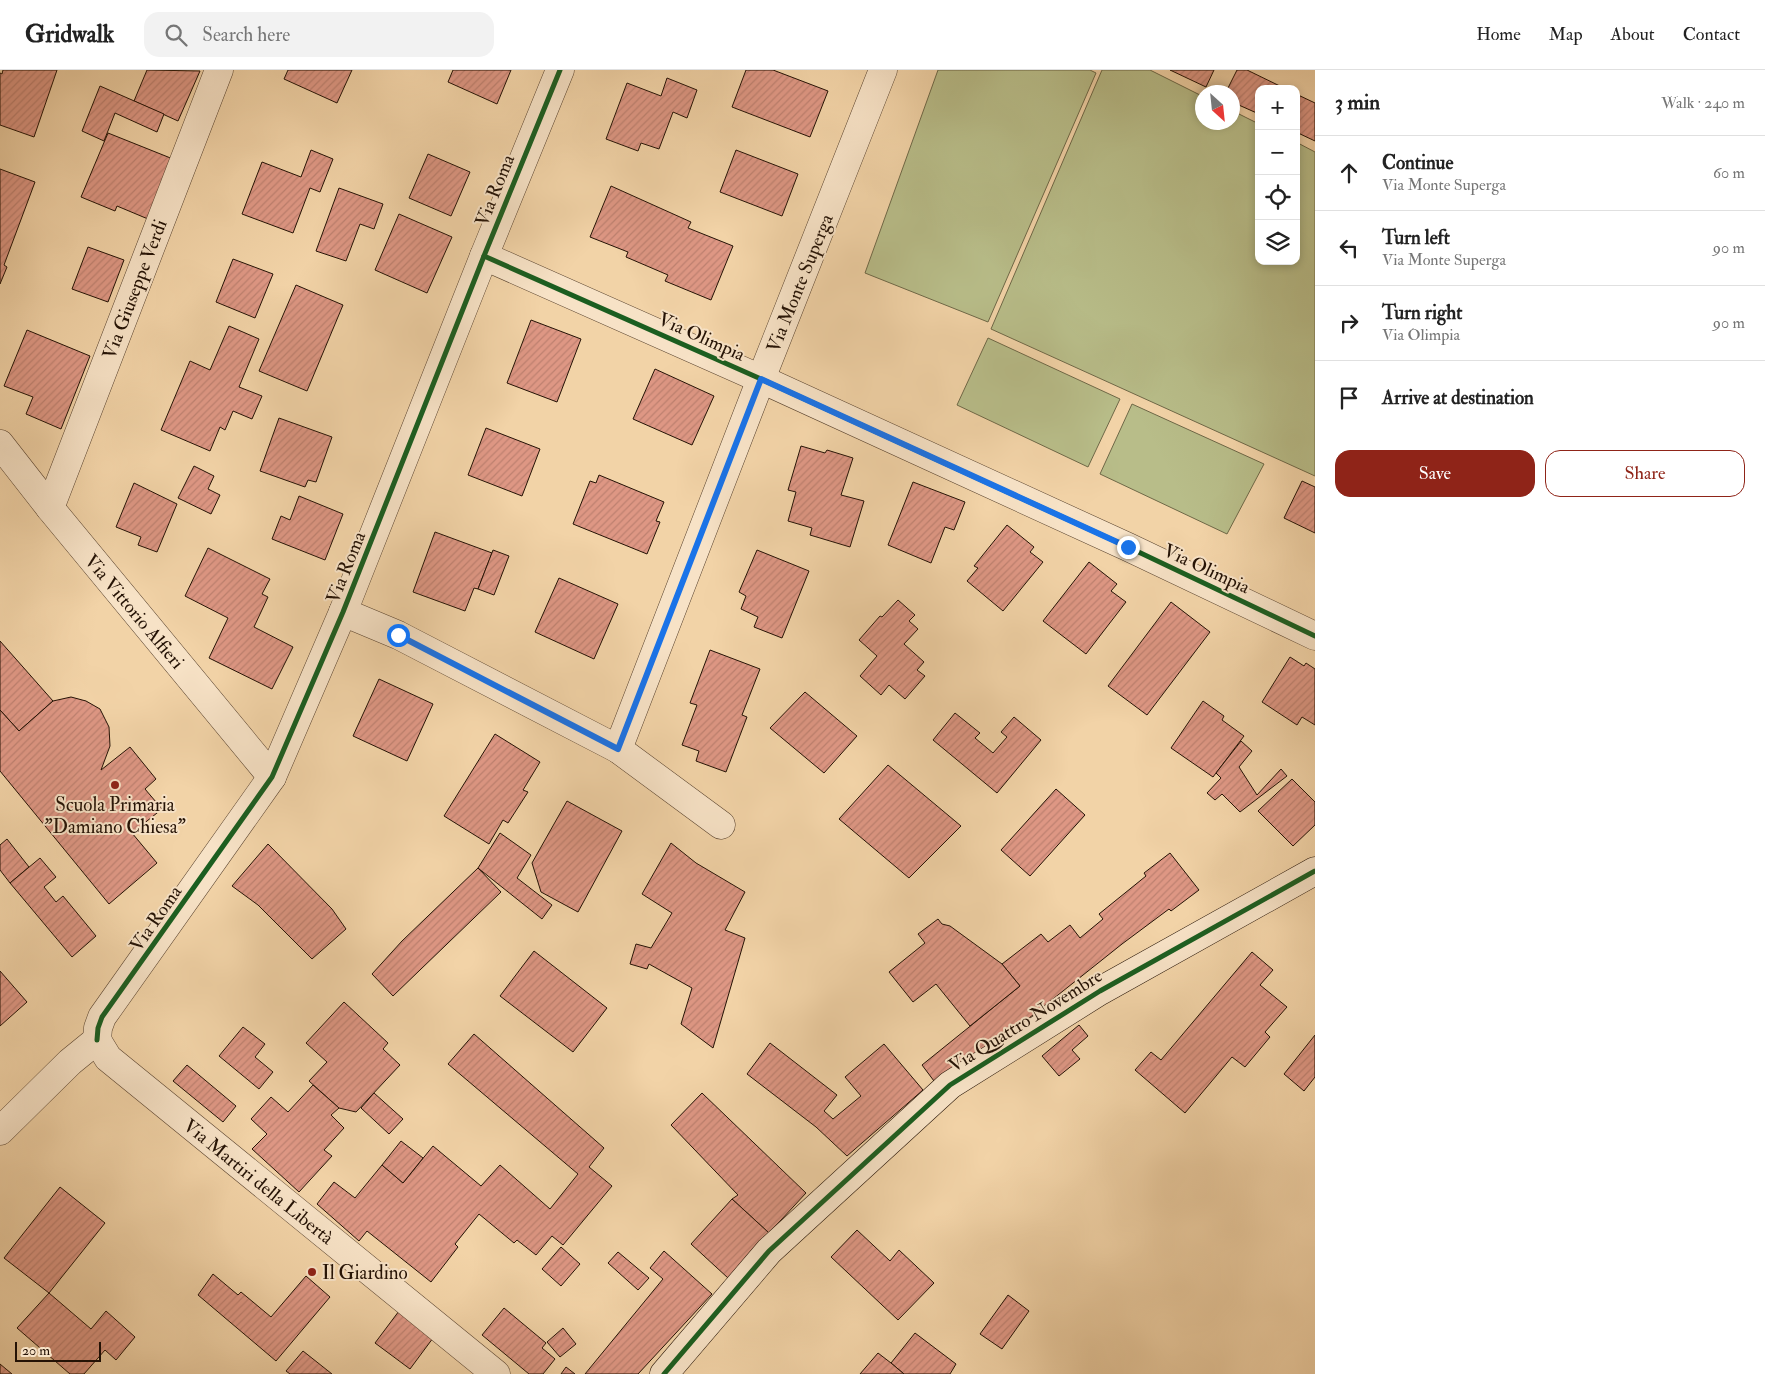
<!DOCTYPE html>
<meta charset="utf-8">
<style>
:root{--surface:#fff;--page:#f2f2f2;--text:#222;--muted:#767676;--line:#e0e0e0;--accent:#8f2418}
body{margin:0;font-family:"IM FELL Double Pica",serif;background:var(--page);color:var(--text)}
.controls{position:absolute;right:15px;top:15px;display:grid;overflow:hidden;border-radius:10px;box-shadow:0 2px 8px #0003}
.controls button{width:45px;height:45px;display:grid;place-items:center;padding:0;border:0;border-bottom:1px solid var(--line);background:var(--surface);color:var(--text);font:25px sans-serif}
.compass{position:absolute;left:1195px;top:15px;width:45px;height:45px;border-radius:50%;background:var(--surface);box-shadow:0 2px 8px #0003;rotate:153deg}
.scale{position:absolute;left:15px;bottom:12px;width:86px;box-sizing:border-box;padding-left:5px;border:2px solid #241205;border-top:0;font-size:14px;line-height:18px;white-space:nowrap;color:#241205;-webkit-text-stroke:4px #f7e2c6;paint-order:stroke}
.stop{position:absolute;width:15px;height:15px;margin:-11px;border:4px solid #1a73e8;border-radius:50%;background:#fff}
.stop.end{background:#1a73e8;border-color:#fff;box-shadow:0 1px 5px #0008}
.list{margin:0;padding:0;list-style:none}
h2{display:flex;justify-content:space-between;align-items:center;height:65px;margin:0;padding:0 20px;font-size:21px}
h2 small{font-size:16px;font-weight:400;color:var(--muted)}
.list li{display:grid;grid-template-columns:32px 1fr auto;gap:15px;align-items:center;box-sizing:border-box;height:75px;padding:0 20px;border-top:1px solid var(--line)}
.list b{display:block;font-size:19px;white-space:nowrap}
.list p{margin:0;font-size:16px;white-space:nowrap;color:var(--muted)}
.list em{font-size:16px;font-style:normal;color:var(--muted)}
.actions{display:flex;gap:10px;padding:15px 20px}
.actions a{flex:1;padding:11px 0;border:1px solid var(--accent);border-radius:15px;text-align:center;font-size:18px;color:var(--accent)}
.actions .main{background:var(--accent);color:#fff}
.icon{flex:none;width:28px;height:28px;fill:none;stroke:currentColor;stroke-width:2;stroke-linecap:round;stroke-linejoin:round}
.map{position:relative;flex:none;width:1315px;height:1304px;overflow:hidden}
header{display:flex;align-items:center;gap:30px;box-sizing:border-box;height:70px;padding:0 25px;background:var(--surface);border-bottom:1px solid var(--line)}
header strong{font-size:24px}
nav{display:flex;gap:28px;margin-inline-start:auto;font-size:18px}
.search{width:350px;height:45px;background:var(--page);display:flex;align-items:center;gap:12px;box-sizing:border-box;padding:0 18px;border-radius:15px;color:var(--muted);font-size:19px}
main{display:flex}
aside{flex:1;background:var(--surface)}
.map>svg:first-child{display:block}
</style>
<header>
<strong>Gridwalk</strong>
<div class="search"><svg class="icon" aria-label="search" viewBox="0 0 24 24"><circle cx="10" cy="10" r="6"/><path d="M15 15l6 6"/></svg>Search here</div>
<nav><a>Home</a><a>Map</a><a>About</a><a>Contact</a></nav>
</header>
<main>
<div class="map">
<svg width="1315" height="1304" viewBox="0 0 1315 1304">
<defs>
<pattern id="building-hatch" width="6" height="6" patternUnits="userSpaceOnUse" patternTransform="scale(1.25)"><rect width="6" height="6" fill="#de9784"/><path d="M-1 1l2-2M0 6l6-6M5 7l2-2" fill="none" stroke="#be8170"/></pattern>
</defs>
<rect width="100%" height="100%" fill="#f2d3a7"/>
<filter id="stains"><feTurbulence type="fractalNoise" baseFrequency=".004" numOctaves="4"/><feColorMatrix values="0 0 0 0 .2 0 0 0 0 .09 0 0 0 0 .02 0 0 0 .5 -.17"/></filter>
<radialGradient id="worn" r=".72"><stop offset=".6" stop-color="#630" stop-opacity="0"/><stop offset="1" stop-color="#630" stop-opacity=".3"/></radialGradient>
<!-- green -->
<g fill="#b8bd89" stroke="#6e6847">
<path d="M938 0H1090L1096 3 988 252 865 203Z"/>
<path d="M1102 0H1150L1202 26V52H1232L1233 41 1259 54V191H1296V72L1315 82V406L991 259Z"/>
<path d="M988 268 1120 329 1088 397 957 335Z"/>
<path d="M1132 334 1264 394 1227 464 1100 404Z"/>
</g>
<!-- building -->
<g fill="url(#building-hatch)" stroke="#241205">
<path d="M3 0H57L34 67 0 55V3L2 4Z"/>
<path d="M147 0 200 1 178 51 134 31Z"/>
<path d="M288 0H352L337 33 284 9Z"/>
<path d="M453 0H511L497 34 448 12Z"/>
<path d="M746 0H773L828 21 810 67 732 37Z"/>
<path d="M1170 0H1214L1206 17Z"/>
<path d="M1237 0H1247L1286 19H1259V44L1232 32V22H1226Z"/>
<path d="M667 8 697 20 687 48 673 42 659 79 641 73 638 81 606 69 627 13 661 26Z"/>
<path d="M100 16 164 44 157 62 115 43 104 71 82 61Z"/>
<path d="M1296 24 1315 33V71L1296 62Z"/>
<path d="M108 63 173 89 148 149 117 136 115 141 81 127Z"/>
<path d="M311 80 333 89 320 122 310 118 293 163 242 144 262 92 301 107Z"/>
<path d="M736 80 798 104 782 146 720 122Z"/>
<path d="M428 84 470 102 451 146 409 128Z"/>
<path d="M0 99 35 112 4 195 7 197 0 214Z"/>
<path d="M611 116 691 152 688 158 733 176 711 230 665 211 668 205 626 187 628 182 590 167Z"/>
<path d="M339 118 383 134 374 159 360 154 346 191 316 181Z"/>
<path d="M399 144 452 167 427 223 375 200Z"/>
<path d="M88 177 124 190 108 232 72 219Z"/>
<path d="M233 189 273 204 255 248 216 232Z"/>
<path d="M296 215 343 235 307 321 259 301Z"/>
<path d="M531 250 581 269 557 332 507 313Z"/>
<path d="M229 256 259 269 239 317 262 326 252 349 233 341 225 360 220 357 210 381 161 360 190 291 210 300Z"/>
<path d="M27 260 90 286 61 359 26 344 33 327 4 316Z"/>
<path d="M655 299 714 326 692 375 633 349Z"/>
<path d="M279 348 332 367 316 412 308 410 305 417 260 401Z"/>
<path d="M486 358 540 379 522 426 468 405Z"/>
<path d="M801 376 825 383 827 380 853 388 841 425 864 431 850 477 810 465 812 458 788 451 796 422 788 420Z"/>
<path d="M194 396 214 406 208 419 220 425 211 444 178 428Z"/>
<path d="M599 405 664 432 656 451 660 452 647 484 573 454 590 411 596 413Z"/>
<path d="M1302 411 1315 417V463L1284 448Z"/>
<path d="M913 412 965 432 954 460 945 457 931 493 888 475Z"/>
<path d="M134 413 177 434 157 482 138 475 141 467 116 457Z"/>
<path d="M299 426 343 444 325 490 272 469 281 446 290 450Z"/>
<path d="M1007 455 1034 477 1030 482 1043 492 1003 541 967 511 978 498 974 496Z"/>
<path d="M435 462 492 483 478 519 474 518 465 541 413 522Z"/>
<path d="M208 478 270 509 262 524 268 527 254 557 293 577 272 619 209 588 228 548 185 526Z"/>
<path d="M493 480 509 486 494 525 478 519Z"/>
<path d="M757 480 809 501 782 568 754 557 758 547 741 539 746 526 739 522Z"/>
<path d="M1089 492 1117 514 1111 521 1126 532 1086 584 1043 551Z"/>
<path d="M559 508 618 534 594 589 535 562Z"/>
<path d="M898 530 915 545 909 551 918 559 904 574 924 592 917 600 925 606 905 629 889 615 881 625 860 606 877 586 859 570 880 546 882 547Z"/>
<path d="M1171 532 1210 562 1147 645 1108 616Z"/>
<path d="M0 571 53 631 19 661 0 640Z"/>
<path d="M710 580 760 599 742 645 747 647 726 702 696 691 699 681 682 675 697 635 690 633Z"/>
<path d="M1290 587 1304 596 1306 593 1315 599V655L1302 647 1297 655 1262 632Z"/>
<path d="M379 609 433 634 407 691 353 666Z"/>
<path d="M805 622 857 666 824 703 770 658Z"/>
<path d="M71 627 86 631 100 639 109 657 110 676 101 700 130 677 156 709 145 719 162 739 132 763 157 793 109 834 0 701V640L19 661 53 631Z"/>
<path d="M1203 631 1224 646 1222 650 1244 666 1213 707 1171 678Z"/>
<path d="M955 643 980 663 975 668 993 683 1007 667 1001 662 1014 647 1041 670 997 723 933 670Z"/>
<path d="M495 664 540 692 523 720 528 722 508 753 503 750 489 774 444 746Z"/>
<path d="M1241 671 1252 681 1239 697 1257 725 1281 699 1287 706 1240 742 1222 724 1215 730 1207 723 1221 708 1216 703Z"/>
<path d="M888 695 961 756 909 808 839 749Z"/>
<path d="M1292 709 1315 732V755L1293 776 1258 741Z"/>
<path d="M1056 719 1085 745 1030 806 1001 780Z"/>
<path d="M567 731 622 761 578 842 541 822 532 793Z"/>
<path d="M500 763 531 785 517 808 552 835 542 849 478 798Z"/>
<path d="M7 769 29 797 10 813 0 800V775Z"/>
<path d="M671 773 696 793 745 822 725 860 745 868 713 978 681 954 692 918 649 894 647 899 630 894 636 874 651 878 672 843 642 824Z"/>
<path d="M268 774 332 839 346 859 312 889 258 835 232 816Z"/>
<path d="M1170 783 1199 820 1171 841 1169 839 1122 874 940 1019 922 995 1020 916 1002 894 1041 864 1048 872 1070 855 1080 868 1103 849 1099 844 1146 806 1144 803Z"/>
<path d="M40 788 56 807 44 817 56 832 63 826 96 866 72 887 10 813Z"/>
<path d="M478 798 501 822 393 926 372 904 402 871Z"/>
<path d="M938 849 942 854 950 856 1002 894 1020 916 970 956 936 914 913 932 889 902 925 873 918 864Z"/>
<path d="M534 881 607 938 573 982 500 926Z"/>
<path d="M1252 882 1273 900 1260 915 1287 937 1265 962 1270 967 1245 997 1232 987 1185 1043 1135 1000 1151 982 1161 990Z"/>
<path d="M0 901 27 932 0 956Z"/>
<path d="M344 932 388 973 383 979 400 995 356 1042 339 1038 309 1011 327 992 306 973Z"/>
<path d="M1079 955 1088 966 1072 980 1080 989 1059 1006 1042 986Z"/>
<path d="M243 957 265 974 255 987 273 1002 259 1019 219 986Z"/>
<path d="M474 964 604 1078 589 1097 612 1116 563 1175 552 1166 536 1185 517 1170 514 1173 479 1144 455 1174 458 1177 431 1212 367 1161 359 1171 317 1134 334 1112 355 1128 382 1095 403 1113 433 1076 481 1116 500 1095 550 1139 578 1104 448 994Z"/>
<path d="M1315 965V1007L1304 1021 1284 1004Z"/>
<path d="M770 973 837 1025 824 1041 833 1049 861 1026 845 1007 884 974 923 1020 847 1086 816 1057 747 1004Z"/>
<path d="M187 995 236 1036 223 1052 173 1011Z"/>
<path d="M313 1015 339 1038 331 1045 344 1058 324 1080 332 1086 299 1122 252 1079 267 1064 251 1049 271 1027 288 1042Z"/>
<path d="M374 1023 403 1049 389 1064 361 1038Z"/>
<path d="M702 1023 806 1123 769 1163 732 1129 738 1125 671 1055Z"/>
<path d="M401 1071 423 1088 403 1113 382 1095Z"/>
<path d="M60 1117 105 1153 49 1223 4 1188Z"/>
<path d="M732 1129 769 1163 728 1208 691 1174Z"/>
<path d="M857 1160 890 1191 899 1180 934 1213 898 1250 831 1187Z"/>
<path d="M561 1177 580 1194 561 1216 542 1199Z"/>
<path d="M664 1181 712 1224 638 1304H585L663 1209 650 1198Z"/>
<path d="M618 1182 649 1208 638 1220 608 1193Z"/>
<path d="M213 1204 238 1225 241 1222 271 1247 306 1206 330 1227 276 1291 198 1225Z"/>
<path d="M49 1223 91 1259 106 1241 135 1267 116 1290 105 1280 84 1304H70L17 1258Z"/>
<path d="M1008 1225 1029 1241 1002 1279 980 1264Z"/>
<path d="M402 1237 436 1264 410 1299 375 1273Z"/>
<path d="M504 1238 546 1273 542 1278 555 1289 543 1304H529L482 1265Z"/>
<path d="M563 1258 576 1274 560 1287 547 1272Z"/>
<path d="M915 1263 956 1294 950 1304H904L891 1293Z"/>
<path d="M303 1281 332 1304H290L286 1301Z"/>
<path d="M878 1283 891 1293 904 1304H860Z"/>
<path d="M0 1294 12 1304H0Z"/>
<path d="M566 1297 575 1304H561Z"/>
</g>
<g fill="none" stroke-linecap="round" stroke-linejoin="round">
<defs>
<g id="street">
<path d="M484 186 761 309 1128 477 1315 566"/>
<path d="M0 374 50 438 272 707"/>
<path d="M50 438 219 0"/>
<path d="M343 542 398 565 618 679 721 755"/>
<path d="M618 679 761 309 883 0"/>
<path d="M97 970 98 958 102 947 272 707 343 542 484 186 560 0"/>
<path d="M97 970 108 988 496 1304"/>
<path d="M0 1061 70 992 97 970"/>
</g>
<path id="secondary" d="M664 1304 769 1181 950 1015 1100 921 1315 801"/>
</defs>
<!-- street casing -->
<use href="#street" stroke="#58422e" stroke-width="29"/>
<!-- secondary casing -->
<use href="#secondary" stroke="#241205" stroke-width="29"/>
<!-- street -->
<use href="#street" stroke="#f7e2c6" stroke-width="28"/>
<!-- secondary -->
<use href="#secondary" stroke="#f7e2c6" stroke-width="28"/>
<defs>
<g id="cycleway">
<path d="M484 186 761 309 1128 477 1315 566"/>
<path d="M97 970 98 958 102 947 272 707 343 542 484 186 560 0"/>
<path d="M664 1304 769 1181 950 1015 1100 921 1315 801"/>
</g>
</defs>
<!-- cycleway casing -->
<use href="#cycleway" stroke="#f7e2c6" stroke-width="8"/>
<!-- cycleway -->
<use href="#cycleway" stroke="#1b5e20" stroke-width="5"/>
</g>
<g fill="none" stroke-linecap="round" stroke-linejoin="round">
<!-- route -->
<path stroke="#1a73e8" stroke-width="6" d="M398 565 618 679 761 309 1128 477"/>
</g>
<!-- markers -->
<g fill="#8f2418" stroke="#f7e2c6" stroke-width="2">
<circle cx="115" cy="715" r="5"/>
<circle cx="312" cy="1202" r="5"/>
</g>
<g text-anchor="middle" stroke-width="4" stroke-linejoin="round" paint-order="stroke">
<!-- street labels -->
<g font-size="19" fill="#241205" stroke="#f7e2c6">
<text transform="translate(494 120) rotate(-68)" y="7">Via Roma</text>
<text transform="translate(799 213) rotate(-68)" y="7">Via Monte Superga</text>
<text transform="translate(134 219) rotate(-69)" y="7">Via Giuseppe Verdi</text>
<text transform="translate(702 266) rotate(24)" y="7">Via Olimpia</text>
<text transform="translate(345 497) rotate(-68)" y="7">Via Roma</text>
<text transform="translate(1207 498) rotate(25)" y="7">Via Olimpia</text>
<text transform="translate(135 541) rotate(50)" y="7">Via Vittorio Alfieri</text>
<text transform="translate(155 848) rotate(-55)" y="7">Via Roma</text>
<text transform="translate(1025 950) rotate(-32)" y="7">Via Quattro Novembre</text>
<text transform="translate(259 1111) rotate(39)" y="7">Via Martiri della Libertà</text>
</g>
<!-- poi labels -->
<g font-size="19" fill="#241205" stroke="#f7e2c6">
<text x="115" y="741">Scuola Primaria<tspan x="115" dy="22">"Damiano Chiesa"</tspan></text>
<text x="322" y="1209" text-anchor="start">Il Giardino</text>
</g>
</g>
<rect width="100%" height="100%" filter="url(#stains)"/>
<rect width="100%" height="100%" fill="url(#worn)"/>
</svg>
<div class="controls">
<button>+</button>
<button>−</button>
<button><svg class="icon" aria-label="locate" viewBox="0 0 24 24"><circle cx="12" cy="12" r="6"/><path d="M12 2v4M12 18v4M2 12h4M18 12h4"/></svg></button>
<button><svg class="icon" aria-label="layers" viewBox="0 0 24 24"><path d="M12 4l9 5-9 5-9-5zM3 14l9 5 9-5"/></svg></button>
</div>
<svg class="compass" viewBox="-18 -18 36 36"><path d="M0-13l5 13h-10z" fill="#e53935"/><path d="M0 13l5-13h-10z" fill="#767676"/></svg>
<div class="scale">20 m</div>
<div class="stop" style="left:398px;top:565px"></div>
<div class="stop end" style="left:1128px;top:477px"></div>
</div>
<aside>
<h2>3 min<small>Walk · 240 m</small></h2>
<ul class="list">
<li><svg class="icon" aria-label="ahead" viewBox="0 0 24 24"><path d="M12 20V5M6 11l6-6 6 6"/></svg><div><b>Continue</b><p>Via Monte Superga</p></div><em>60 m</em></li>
<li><svg class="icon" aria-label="left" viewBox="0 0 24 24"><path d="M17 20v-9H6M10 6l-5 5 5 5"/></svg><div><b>Turn left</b><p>Via Monte Superga</p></div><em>90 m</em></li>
<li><svg class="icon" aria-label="right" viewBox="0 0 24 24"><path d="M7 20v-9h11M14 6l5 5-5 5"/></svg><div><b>Turn right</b><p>Via Olimpia</p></div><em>90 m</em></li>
<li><svg class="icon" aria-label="arrive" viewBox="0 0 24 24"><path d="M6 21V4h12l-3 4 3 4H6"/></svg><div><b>Arrive at destination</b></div></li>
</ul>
<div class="actions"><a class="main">Save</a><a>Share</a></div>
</aside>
</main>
